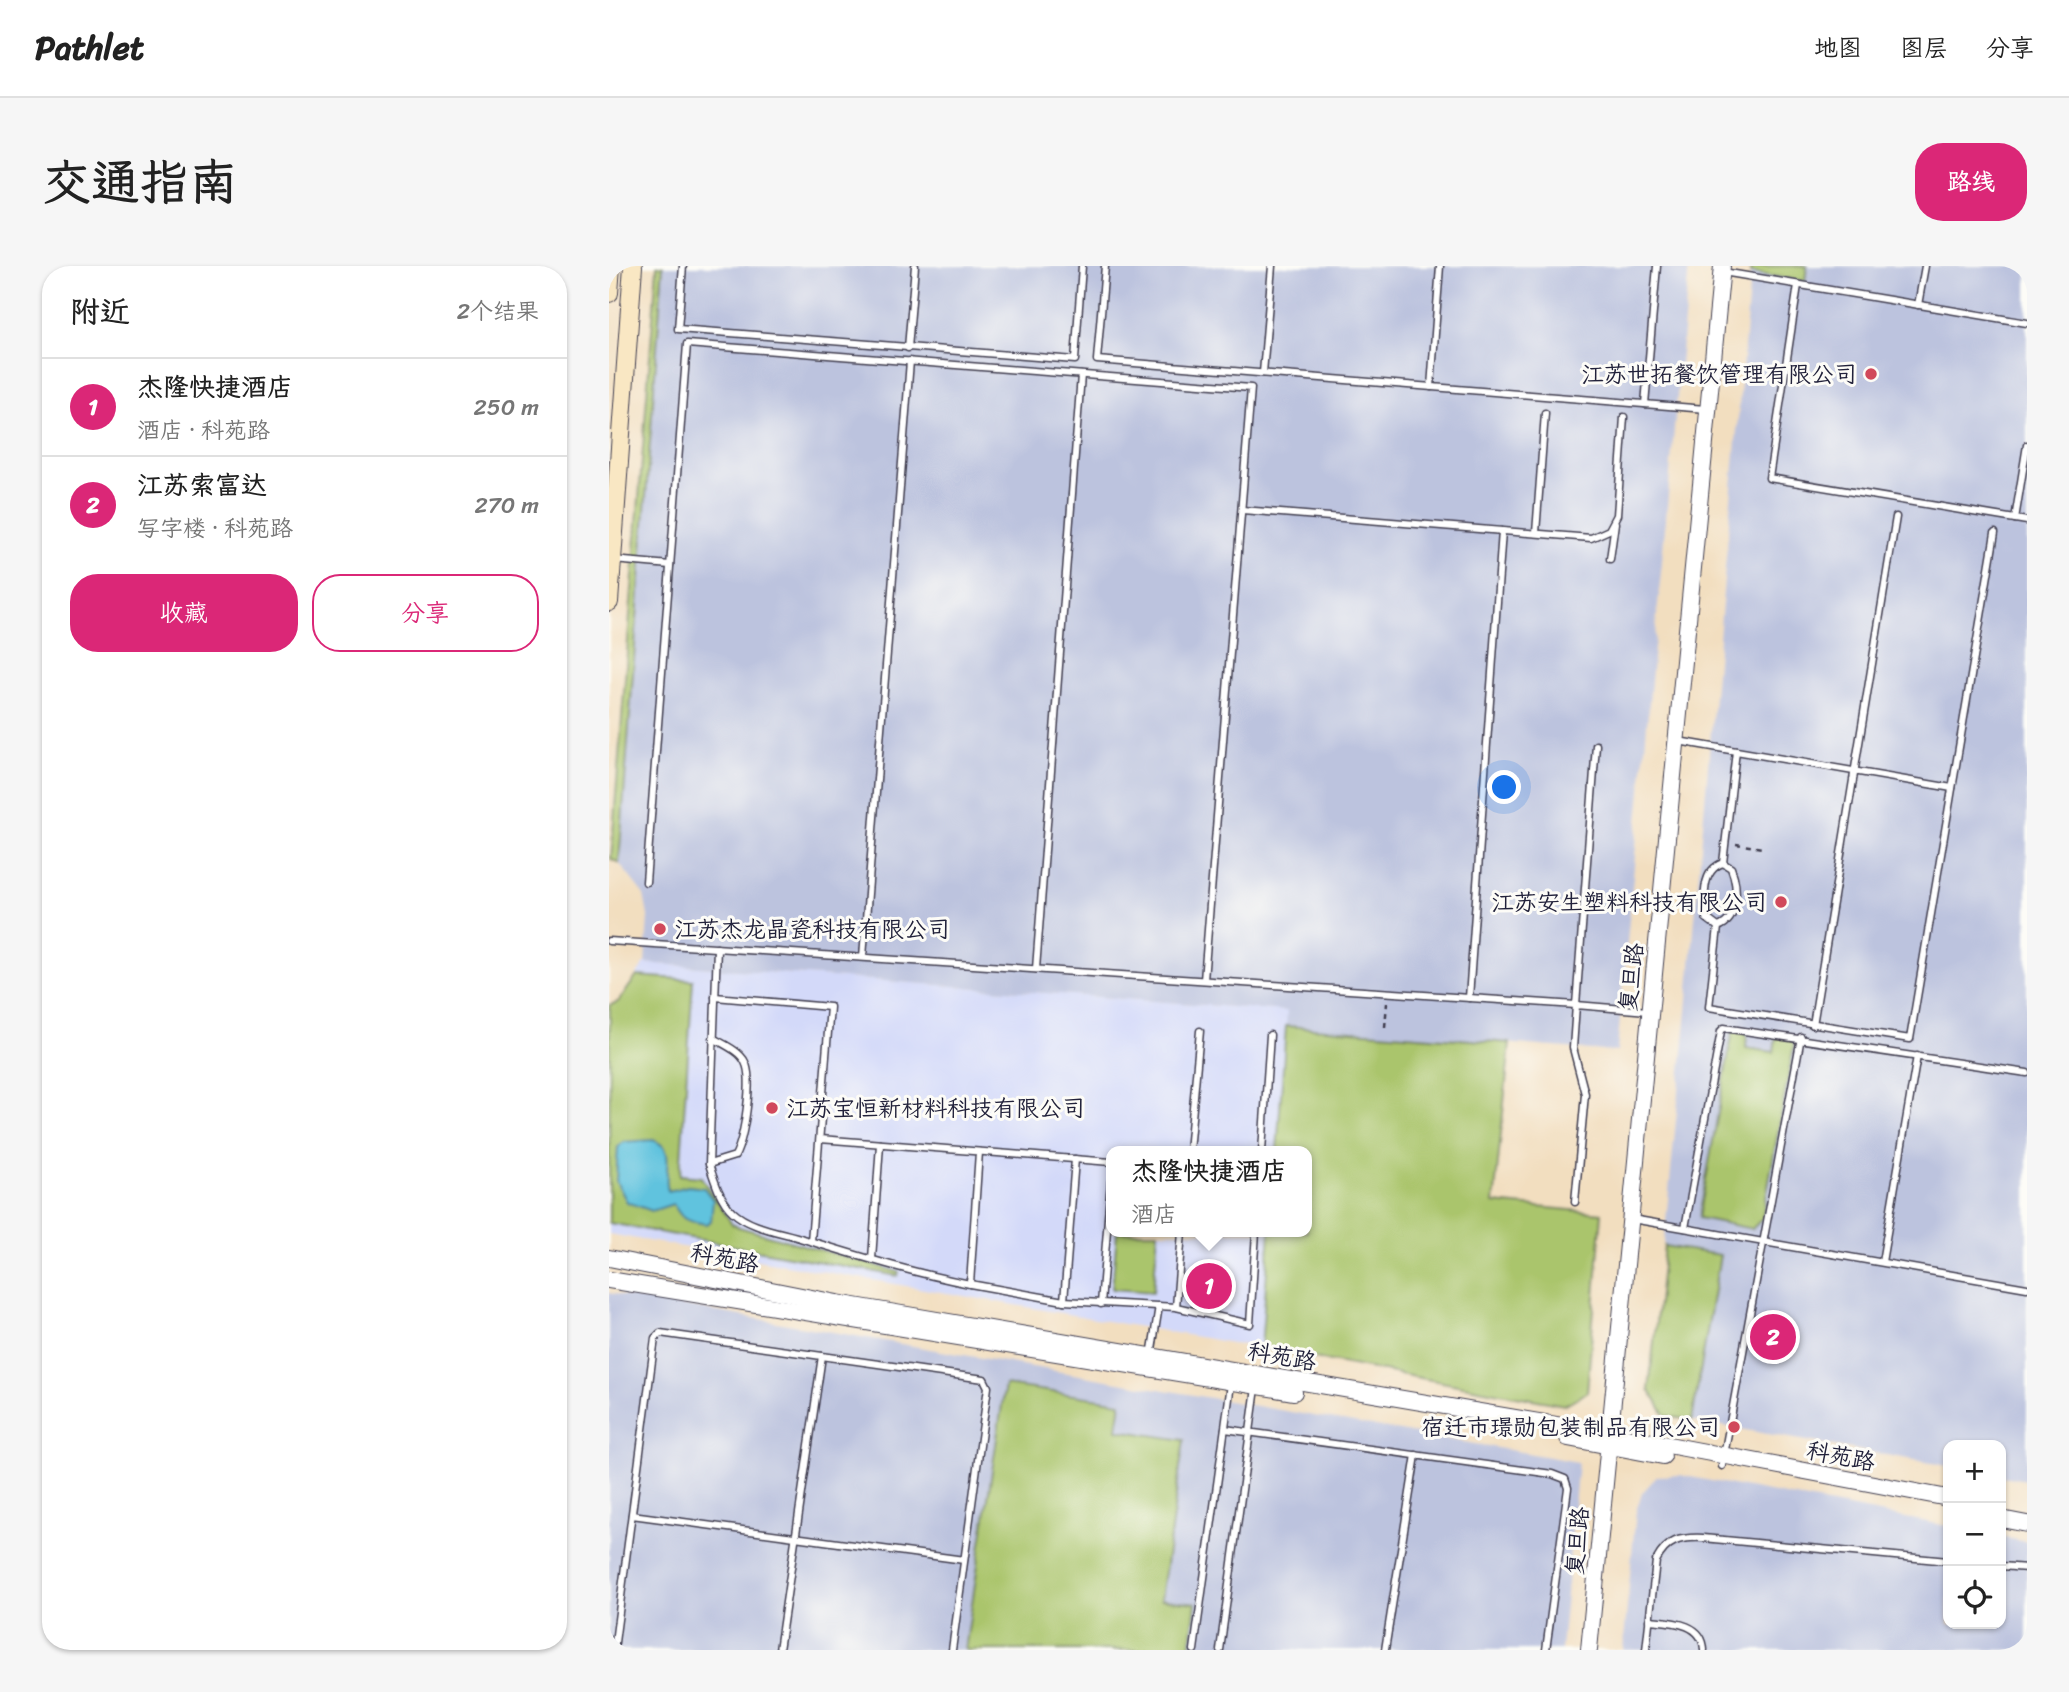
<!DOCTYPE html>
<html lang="zh">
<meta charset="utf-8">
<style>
:root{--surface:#fff;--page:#f6f6f6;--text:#222;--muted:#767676;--line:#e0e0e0;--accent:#db2777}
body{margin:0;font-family:Sriracha,"LXGW WenKai TC",sans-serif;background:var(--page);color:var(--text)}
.controls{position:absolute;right:21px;bottom:21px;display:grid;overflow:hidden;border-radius:14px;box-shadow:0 2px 5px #0004}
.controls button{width:63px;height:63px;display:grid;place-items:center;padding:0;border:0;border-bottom:2px solid var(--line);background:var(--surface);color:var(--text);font:35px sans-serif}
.you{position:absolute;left:896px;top:522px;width:24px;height:24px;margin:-18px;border:5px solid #fff;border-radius:50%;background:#1a73e8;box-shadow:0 0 0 10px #1a73e833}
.badge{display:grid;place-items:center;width:46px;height:46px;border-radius:50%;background:var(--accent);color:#fff;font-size:23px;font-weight:700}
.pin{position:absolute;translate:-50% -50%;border:4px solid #fff;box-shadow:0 2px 7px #0006}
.popup{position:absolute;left:497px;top:880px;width:206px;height:91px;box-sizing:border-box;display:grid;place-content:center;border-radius:14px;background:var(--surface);filter:drop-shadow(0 2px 5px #0005);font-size:23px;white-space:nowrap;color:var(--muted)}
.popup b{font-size:26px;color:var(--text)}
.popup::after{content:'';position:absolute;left:50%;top:100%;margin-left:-14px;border:14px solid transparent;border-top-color:var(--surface)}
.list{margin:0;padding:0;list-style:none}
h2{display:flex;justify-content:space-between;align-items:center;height:91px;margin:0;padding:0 28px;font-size:30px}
h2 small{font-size:23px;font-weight:400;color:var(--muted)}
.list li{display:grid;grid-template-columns:46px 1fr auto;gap:21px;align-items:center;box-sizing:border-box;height:98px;padding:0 28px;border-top:2px solid var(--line)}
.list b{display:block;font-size:26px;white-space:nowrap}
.list p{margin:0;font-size:23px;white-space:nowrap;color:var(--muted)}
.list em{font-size:23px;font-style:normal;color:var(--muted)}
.actions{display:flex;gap:14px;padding:21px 28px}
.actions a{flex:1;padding:16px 0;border:2px solid var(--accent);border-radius:28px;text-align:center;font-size:24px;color:var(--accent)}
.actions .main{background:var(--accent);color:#fff}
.icon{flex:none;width:38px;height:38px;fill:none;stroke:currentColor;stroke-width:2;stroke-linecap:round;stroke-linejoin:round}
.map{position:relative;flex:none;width:1418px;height:1384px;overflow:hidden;border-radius:28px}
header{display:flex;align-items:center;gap:42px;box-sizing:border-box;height:98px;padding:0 35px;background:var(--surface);border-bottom:2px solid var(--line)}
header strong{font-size:33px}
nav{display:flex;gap:38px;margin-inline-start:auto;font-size:24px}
.intro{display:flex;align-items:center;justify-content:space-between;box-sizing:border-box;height:168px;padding:0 42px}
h1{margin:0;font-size:49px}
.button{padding:18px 32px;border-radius:28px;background:var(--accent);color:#fff;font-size:24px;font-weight:700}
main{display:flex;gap:42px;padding:0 42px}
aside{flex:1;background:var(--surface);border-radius:28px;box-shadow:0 2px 5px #0004}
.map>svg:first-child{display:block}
</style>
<header>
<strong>Pathlet</strong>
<nav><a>地图</a><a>图层</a><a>分享</a></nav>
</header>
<div class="intro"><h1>交通指南</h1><a class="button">路线</a></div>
<main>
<aside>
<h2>附近<small>2个结果</small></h2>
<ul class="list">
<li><span class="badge">1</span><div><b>杰隆快捷酒店</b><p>酒店 · 科苑路</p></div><em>250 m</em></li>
<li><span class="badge">2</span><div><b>江苏索富达</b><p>写字楼 · 科苑路</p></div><em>270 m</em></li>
</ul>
<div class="actions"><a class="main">收藏</a><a>分享</a></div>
</aside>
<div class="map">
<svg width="1418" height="1384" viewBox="0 0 1418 1384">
<rect width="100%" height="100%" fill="#fdfcf7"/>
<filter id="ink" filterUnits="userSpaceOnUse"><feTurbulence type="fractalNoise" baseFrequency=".0143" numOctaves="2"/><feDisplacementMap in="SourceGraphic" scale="14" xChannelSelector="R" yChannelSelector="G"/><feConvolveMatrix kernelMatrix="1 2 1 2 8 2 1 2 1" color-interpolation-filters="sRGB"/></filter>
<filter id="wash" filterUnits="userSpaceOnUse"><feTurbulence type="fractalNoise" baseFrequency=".00686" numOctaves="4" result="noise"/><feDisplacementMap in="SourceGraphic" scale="28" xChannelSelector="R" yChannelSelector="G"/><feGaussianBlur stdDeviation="1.57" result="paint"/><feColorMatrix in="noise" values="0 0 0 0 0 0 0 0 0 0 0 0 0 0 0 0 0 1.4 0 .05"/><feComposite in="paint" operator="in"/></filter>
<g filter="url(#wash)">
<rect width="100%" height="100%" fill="#f2debf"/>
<!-- built -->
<path fill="#d3d9f9" d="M36 697 679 745 668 885H502V966H661L652 1082 0 968V739L9 736Z"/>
<!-- industrial -->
<g fill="#bcc3de">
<path d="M54 0H1080L1008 786 677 760 678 745 36 697 39 650 35 629 10 597Z"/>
<path d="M1142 0H1418V1214L1392 1210V1179H1339V1200L1057 1150 1040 1123 1078 745Z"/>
<path d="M0 1027 969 1196 952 1384H0Z"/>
<path d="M1071 1209 1339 1260V1358H1392V1271L1418 1276V1384H1014L1027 1245 1033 1227 1048 1210Z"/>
</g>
<!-- green -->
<g fill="#aac56c" stroke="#667454" stroke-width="2">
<path d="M48 0H54L10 597 2 593Z"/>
<path d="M1142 0H1198L1196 15 1142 7Z"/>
<path d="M28 710 84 714 71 909 92 911 123 958 130 961 290 1006 289 1010 0 957 1 739 9 736Z"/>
<path d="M677 760 901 777 885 937 993 947 978 1126 955 1139 652 1082 661 966H698V885H668Z"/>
<path d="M1124 764 1138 767 1137 782 1165 786 1167 771 1182 773 1185 779 1153 953 1143 963 1090 952Z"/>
<path d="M508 966H549L544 1026 503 1023Z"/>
<path d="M1055 980 1111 989 1083 1154 1057 1150 1040 1123Z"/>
<path d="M396 1119 512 1136 508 1164 575 1174 552 1333 587 1337 581 1384H356Z"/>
</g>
<!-- water -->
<path fill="#60c3de" stroke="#41728c" stroke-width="2" d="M44 874C69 883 53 905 59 925L79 920 95 922 104 934 102 955 97 958C76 954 75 956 64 938L43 945 18 936 7 915 9 881 14 876Z"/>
</g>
<g filter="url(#ink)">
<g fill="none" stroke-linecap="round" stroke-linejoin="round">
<defs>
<g id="service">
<path d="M74 0 69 63 466 94 473 0"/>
<path d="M496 0 488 94 1097 143"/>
<path d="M1114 6 1418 57"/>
<path d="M1189 19 1160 212 1418 255"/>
<path d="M1309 39 1316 0"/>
<path d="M299 82 306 0"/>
<path d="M654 107 663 0"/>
<path d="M822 121 831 0"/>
<path d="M1036 138 1048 0"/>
<path d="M633 244 982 272 1000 264 1008 249 1015 151"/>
<path d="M1406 253 1418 179"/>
<path d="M927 267 936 147"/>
<path d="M1001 293 1006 257"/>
<path d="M4 294 61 299"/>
<path d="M1069 475 1343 522"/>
<path d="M1114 597 1122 602C1129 619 1131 654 1109 661L1097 652C1095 633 1092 604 1114 597Z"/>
<path d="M1114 597 1127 485"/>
<path d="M37 616 78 78 642 122 595 714"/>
<path d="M1109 661 1100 741 1301 773 1386 267"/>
<path d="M0 675 967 739 987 479"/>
<path d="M108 682 100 898C105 914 111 934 124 946 141 962 173 966 194 973 250 990 304 1007 361 1018"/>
<path d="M254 691 301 95"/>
<path d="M427 703 472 109"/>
<path d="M106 731 221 741 202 975"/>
<path d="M860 732 893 265"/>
<path d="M1204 759 1287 251"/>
<path d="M211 873 502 896"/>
<path d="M580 885 591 765"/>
<path d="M653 885 661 769"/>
<path d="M370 886 361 1018 455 1035 567 1041 641 1058 647 966"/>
<path d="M100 898 126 890C135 873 145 813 136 796 131 785 114 778 104 772"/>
<path d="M966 936 976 828 964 782 967 739 1039 745"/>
<path d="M1023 953 1418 1022"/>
<path d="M1076 962 1112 765 1115 762 1418 807"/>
<path d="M263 993 271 878"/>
<path d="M1273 996 1308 790"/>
<path d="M455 1035 466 893"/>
<path d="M492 1038 502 915"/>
<path d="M567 1041 573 966"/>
<path d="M542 1090 550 1040"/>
<path d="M616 1163 943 1208 956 1213 959 1222 937 1384"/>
<path d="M1113 1200 1192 771"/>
<path d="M23 1249 355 1294"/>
<path d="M1392 1300 1418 1302"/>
<path d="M1040 1354C1061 1356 1094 1356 1095 1384"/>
<path d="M5 1384 46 1072 51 1067 375 1113 379 1121 343 1384"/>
<path d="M170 1384 213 1090"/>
<path d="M585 1384 622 1118"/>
<path d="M611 1384 647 1122"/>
<path d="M776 1384 807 1189"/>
<path d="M1037 1384 1047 1295C1058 1274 1071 1271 1094 1272L1339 1295"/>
</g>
<g id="tertiary">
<path d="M0 992 228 1037 1001 1168 1339 1232"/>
<path d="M0 1014 685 1126"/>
<path d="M959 1172 1054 1190"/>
<path d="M1392 1253 1418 1258"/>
<path d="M980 1384 1113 0"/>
</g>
<g id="secondary">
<path d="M0 27 2 0"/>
<path d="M0 336 24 0"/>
</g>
</defs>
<!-- service casing -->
<use href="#service" stroke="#413e4f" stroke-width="9"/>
<!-- tertiary casing -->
<use href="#tertiary" stroke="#413e4f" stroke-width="18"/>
<!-- secondary casing -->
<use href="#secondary" stroke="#413e4f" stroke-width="20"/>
<!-- path -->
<g stroke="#413e4f" stroke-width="2.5" stroke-dasharray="5 5" stroke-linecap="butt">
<path d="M1127 578 1154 582"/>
<path d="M776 761 778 737"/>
</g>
<!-- service -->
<use href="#service" stroke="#fff" stroke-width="6"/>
<!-- tertiary -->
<use href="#tertiary" stroke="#fff" stroke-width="16"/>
<!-- secondary -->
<use href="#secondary" stroke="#f9e7c3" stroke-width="18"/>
</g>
</g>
<!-- markers -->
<g fill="#d1495b" stroke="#fdfcf7" stroke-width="2.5">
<circle cx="1262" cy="108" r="7"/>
<circle cx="1172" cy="636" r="7"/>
<circle cx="51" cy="663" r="7"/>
<circle cx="163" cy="842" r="7"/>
<circle cx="1125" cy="1161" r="7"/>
</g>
<g text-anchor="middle" stroke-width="6" stroke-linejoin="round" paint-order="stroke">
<!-- poi labels -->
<g font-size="23" fill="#22223b" stroke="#fdfcf7" text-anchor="end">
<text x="1248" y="116">江苏世拓餐饮管理有限公司</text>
<text x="1158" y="644">江苏安生塑料科技有限公司</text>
<text x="65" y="671" text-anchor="start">江苏杰龙晶瓷科技有限公司</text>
<text x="177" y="850" text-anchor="start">江苏宝恒新材料科技有限公司</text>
<text x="1111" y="1169">宿迁市璟勋包装制品有限公司</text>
</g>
<!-- street labels -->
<g font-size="23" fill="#22223b" stroke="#fdfcf7">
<text transform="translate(1022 711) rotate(-84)" y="8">复旦路</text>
<text transform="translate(116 992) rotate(11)" y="8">科苑路</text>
<text transform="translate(673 1090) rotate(10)" y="8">科苑路</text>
<text transform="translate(1232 1190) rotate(11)" y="8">科苑路</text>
<text transform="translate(968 1275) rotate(-85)" y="8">复旦路</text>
</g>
</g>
</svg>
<div class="controls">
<button>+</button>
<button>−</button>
<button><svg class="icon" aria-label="locate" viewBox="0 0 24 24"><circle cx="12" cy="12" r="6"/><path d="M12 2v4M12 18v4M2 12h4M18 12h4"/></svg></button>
</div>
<div class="you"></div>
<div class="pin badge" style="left:600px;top:1020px">1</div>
<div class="popup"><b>杰隆快捷酒店</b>酒店</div>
<div class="pin badge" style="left:1164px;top:1071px">2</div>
</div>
</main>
